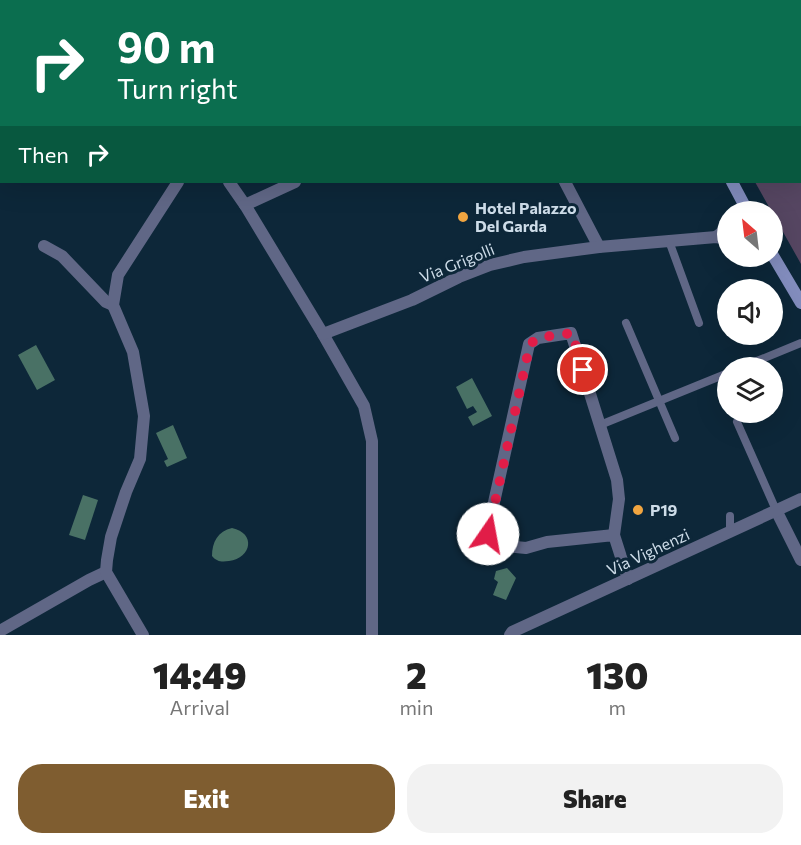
<!DOCTYPE html>
<html lang="en">
<head>
<meta charset="utf-8">
<style>
	:root { --surface:#fff; --page:#f2f2f2; --text:#222; --muted:#767676; --accent:#7f5d30 }
	body { margin:0; font-family:Commissioner,sans-serif; background:var(--page); color:var(--text); height:100vh; display:flex; flex-direction:column; font-size:22px; white-space:nowrap }
	* { box-sizing:border-box; margin:0 }
	p { font-size:20px; color:var(--muted) }
	.icon { flex:none; width:33px; height:33px; fill:none; stroke:currentColor; stroke-width:2; stroke-linecap:round; stroke-linejoin:round }
	.map { position:relative; height:635px; overflow:hidden }
	.panel { display:flex; flex-direction:column; background:var(--surface); flex:1 }
	.panel>* { flex:none }
	.hud { position:absolute; left:0px; top:0px; width:801px; height:183px; box-shadow:0 6px 24px #0002; background:#0b6e4f; color:#fff; overflow:hidden }
	.needle { width:39px; rotate:332deg }
	.controls { position:absolute; left:717px; top:201px; display:grid; gap:12px }
	.controls a { display:grid; place-items:center; width:66px; height:66px; border-radius:50%; background:var(--surface); box-shadow:0 6px 24px #0002; font-size:30px }
	.pin { position:absolute; display:grid; place-items:center; width:51px; height:51px; color:#fff; margin:-26px; border:3px solid #fff; border-radius:50%; box-shadow:0 2px 6px #0007 }
	.me { position:absolute; width:66px; margin:-33px; rotate:12deg; stroke-linejoin:round; filter:drop-shadow(0 0 4px #0008) }
	.turn { display:flex; align-items:center; gap:21px; height:126px; padding:0 18px; font-size:27px }
	.turn .icon { width:78px; height:78px; stroke-width:2.5 }
	.turn b { display:block; font-size:42px; line-height:51px }
	.then { display:flex; align-items:center; height:57px; padding:0 18px; background:#0003; gap:12px; font-size:22px }
	.eta { display:flex; justify-content:space-evenly; align-items:center; height:102px; text-align:center }
	.eta b { font-size:36px; font-weight:800; line-height:42px }
	.action { display:flex; gap:12px; margin-top:auto; padding:12px 18px }
	.action a { flex:1; height:69px; border-radius:24px; background:var(--accent); color:#fff; font-size:24px; font-weight:800; line-height:69px; text-align:center }
	.action a+a { background:var(--page); color:var(--text) }
	.map>svg:first-child { display:block }
</style>
</head>
<body>
<div class="map">
<svg width="801" height="635" viewBox="0 0 801 635">
	<rect width="100%" height="100%" fill="#0d2739"/>
	<path fill="#564662" d="M800,65L801,68V264L755,182H800Z"/>
	<g fill="#497165">
		<path d="M36,345L55,380L37,390L18,355Z"/>
		<path d="M472,378L492,416L473,426L468,417L477,412L473,406L467,409L456,387Z"/>
		<path d="M173,425L187,458L167,467L164,461L168,459L156,433Z"/>
		<path d="M83,495L98,500L85,540L69,535Z"/>
		<path d="M232,528C256,533 252,558 229,561C222,562 217,562 212,556C212,542 218,531 232,528Z"/>
		<path d="M507,568L516,578L506,600L493,595L498,582L494,579L496,571Z"/>
	</g>
	<g fill="none" stroke-linecap="round" stroke-linejoin="round">
		<g stroke="#606786" stroke-width="8">
			<path d="M377,0L379,2"/>
			<path d="M358,2L360,0"/>
			<path d="M426,2L428,0"/>
			<path d="M669,241L699,323"/>
			<path d="M626,323L675,438"/>
			<path d="M740,368L801,343"/>
			<path d="M737,422L776,510"/>
			<path d="M600,425L728,373"/>
			<path d="M730,532V516"/>
		</g>
		<g stroke="#606786" stroke-width="12">
			<path d="M107,0L108,2"/>
			<path d="M471,0V2"/>
			<path d="M229,182L245,205L323,334L364,406L372,441V635"/>
			<path d="M565,182L599,247"/>
			<path d="M245,205L295,182"/>
			<path d="M716,237L728,227"/>
			<path d="M44,246L62,256L106,302L113,305"/>
			<path d="M323,334L412,300L459,277L490,265L524,257L599,247L716,237L728,239"/>
			<path d="M776,510L801,560"/>
			<path d="M614,535L547,542L526,548L496,545L487,534L529,344L538,338L571,333L617,480L619,499L614,535L628,579"/>
			<path d="M0,631L89,580L106,572"/>
			<path d="M143,635L106,572L107,560L111,537L126,492L140,459L144,416L133,352L113,305L118,275L178,182"/>
			<path d="M510,635L512,632L801,499"/>
		</g>
		<g stroke="#828cbd" stroke-width="12">
			<path d="M636,0V2"/>
			<path d="M732,182L748,212"/>
			<path d="M772,254L801,303"/>
		</g>
	</g>
	<g fill="none" stroke-linecap="round" stroke-linejoin="round">
		<path stroke="#e11d48" stroke-width="10" stroke-dasharray="0 18" d="M488,534L530,344L538,338L572,333L583,370"/>
	</g>
	<g fill="#f1a540" stroke="#0d2739" stroke-width="2">
		<circle cx="463" cy="217" r="6"/>
		<circle cx="638" cy="510" r="6"/>
	</g>
	<g text-anchor="middle" stroke-width="6" stroke-linejoin="round" paint-order="stroke">
		<g font-size="16" font-weight="bold" fill="#cddce8" stroke="#0d2739" text-anchor="start">
			<text x="475" y="214">Hotel Palazzo<tspan x="475" dy="18">Del Garda</tspan></text>
			<text x="650" y="516">P19</text>
		</g>
		<g font-size="16" fill="#cddce8" stroke="#0d2739">
			<text transform="translate(457 263) rotate(-22)" y="6">Via Grigolli</text>
			<text transform="translate(648 552) rotate(-25)" y="6">Via Vighenzi</text>
		</g>
	</g>
</svg>
<div class="controls">
<a><svg class="needle" viewBox="-14 -14 28 28"><path d="M0-13l5 13h-10z" fill="#e53935"/><path d="M0 13l5-13h-10z" fill="#767676"/></svg></a>
<a><svg class="icon" aria-label="sound" viewBox="0 0 24 24"><path d="M4 9h4l5-4v14l-5-4H4zM17 9q2 3 0 6"/></svg></a>
<a><svg class="icon" aria-label="layers" viewBox="0 0 24 24"><path d="M12 4l9 5-9 5-9-5zM3 14l9 5 9-5"/></svg></a>
</div>
<div class="pin" style="left:583px;top:370px;background:#d93025"><svg class="icon" aria-label="arrive" viewBox="0 0 24 24"><path d="M6 21V4h12l-3 4 3 4H6"/></svg></div>
<svg class="me" style="left:488px;top:534px" viewBox="-20 -20 40 40"><circle r="19" fill="#fff"/><path d="M0-13L10 11 0 6-10 11z" fill="#e11d48"/></svg>
<div class="hud">
<div class="turn"><svg class="icon" aria-label="right" viewBox="0 0 24 24"><path d="M7 20v-9h11M14 6l5 5-5 5"/></svg><div><b>90 m</b>Turn right</div></div>
<div class="then">Then<svg class="icon" aria-label="right" viewBox="0 0 24 24"><path d="M7 20v-9h11M14 6l5 5-5 5"/></svg></div>
</div>
</div>
<section class="panel">
<div class="eta">
<div><b>14:49</b><p>Arrival</p></div>
<div><b>2</b><p>min</p></div>
<div><b>130</b><p>m</p></div>
</div>
<div class="action"><a>Exit</a><a>Share</a></div>
</section>
</body>
</html>
